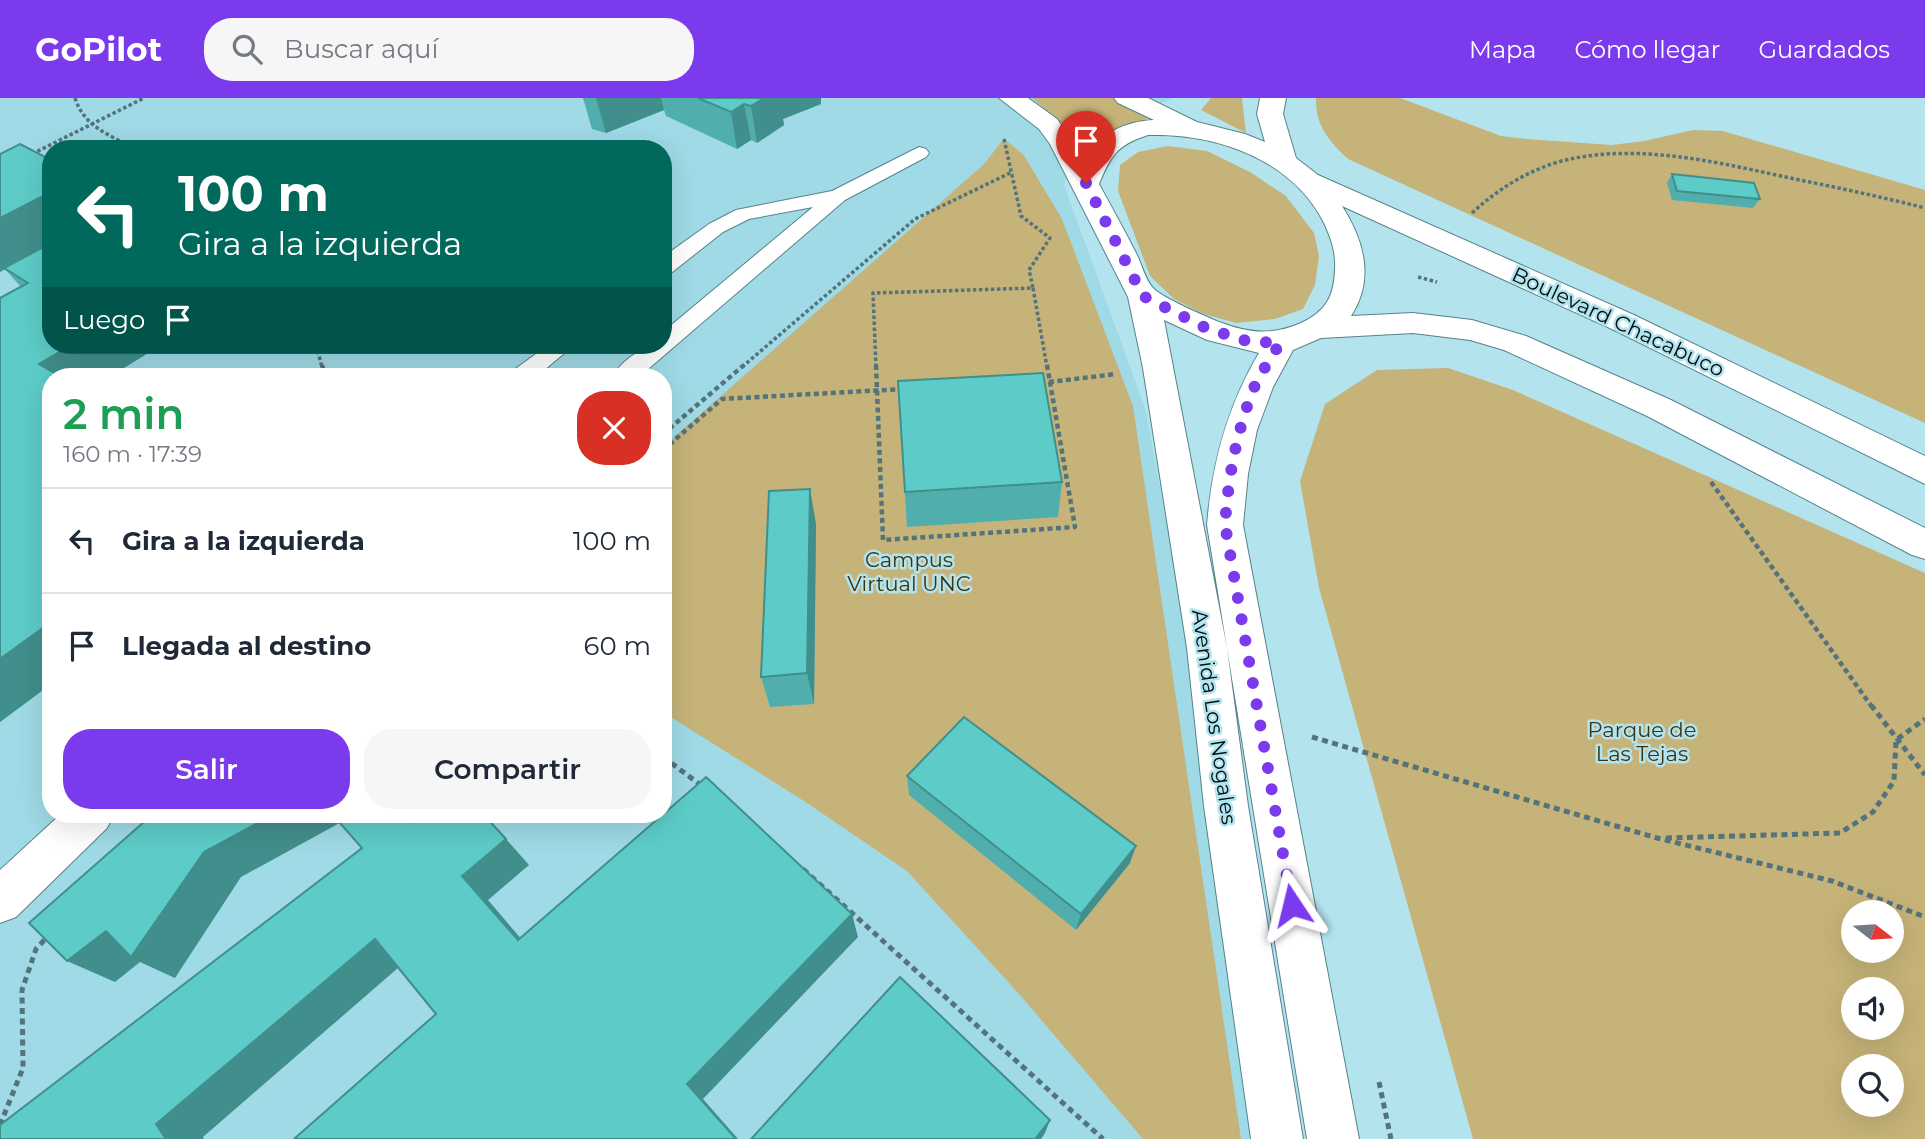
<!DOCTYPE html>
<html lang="es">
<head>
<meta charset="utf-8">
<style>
	:root { --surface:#fff; --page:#f6f6f7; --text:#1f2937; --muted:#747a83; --line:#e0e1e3; --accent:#7c3aed }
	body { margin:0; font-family:Montserrat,sans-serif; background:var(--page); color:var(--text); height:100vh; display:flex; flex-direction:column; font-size:26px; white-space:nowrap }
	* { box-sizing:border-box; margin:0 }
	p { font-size:23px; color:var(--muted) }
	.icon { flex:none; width:38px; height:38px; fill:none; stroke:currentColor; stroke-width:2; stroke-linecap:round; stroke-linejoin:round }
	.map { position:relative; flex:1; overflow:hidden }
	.drawer { position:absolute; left:42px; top:270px; width:630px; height:455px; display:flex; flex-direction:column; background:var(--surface); border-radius:28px; box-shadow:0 7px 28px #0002 }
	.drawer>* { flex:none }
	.top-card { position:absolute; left:42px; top:42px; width:630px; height:214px; border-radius:28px; box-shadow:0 7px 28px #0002; background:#00695c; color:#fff; overflow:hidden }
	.needle { width:46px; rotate:107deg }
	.buttons { position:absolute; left:1841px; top:802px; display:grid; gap:14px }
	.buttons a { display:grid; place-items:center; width:63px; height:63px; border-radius:50%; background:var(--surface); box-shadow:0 7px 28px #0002; font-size:35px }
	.pin { position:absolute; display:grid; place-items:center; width:60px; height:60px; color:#fff; margin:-72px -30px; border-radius:50% 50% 50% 0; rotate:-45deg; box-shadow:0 0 7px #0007 }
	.pin .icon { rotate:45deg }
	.me { position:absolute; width:77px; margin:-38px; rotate:350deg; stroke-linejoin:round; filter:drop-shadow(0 0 5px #0008) }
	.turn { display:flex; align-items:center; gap:24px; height:147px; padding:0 21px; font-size:32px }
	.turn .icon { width:91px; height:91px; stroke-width:2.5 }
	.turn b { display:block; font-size:49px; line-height:60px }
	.then { display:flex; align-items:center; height:66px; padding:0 21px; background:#0003; gap:14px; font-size:26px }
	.round { display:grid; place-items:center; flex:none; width:74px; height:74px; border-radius:28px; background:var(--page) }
	.summary { display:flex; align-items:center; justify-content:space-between; height:119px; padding:0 21px }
	h1 { font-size:42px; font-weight:600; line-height:52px; color:#1e9e55 }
	.cta { display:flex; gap:14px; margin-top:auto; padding:14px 21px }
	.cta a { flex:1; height:80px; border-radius:28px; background:var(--accent); color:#fff; font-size:28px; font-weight:600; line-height:80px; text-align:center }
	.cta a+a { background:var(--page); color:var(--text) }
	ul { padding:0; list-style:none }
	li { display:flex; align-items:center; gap:21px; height:105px; padding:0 21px; border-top:2px solid var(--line) }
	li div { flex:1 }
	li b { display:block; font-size:26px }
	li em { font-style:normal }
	header { display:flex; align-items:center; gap:42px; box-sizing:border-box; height:98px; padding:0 35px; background:var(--accent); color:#fff }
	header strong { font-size:33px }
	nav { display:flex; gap:38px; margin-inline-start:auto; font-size:24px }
	.search { width:490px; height:63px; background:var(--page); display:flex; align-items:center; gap:18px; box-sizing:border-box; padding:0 24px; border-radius:28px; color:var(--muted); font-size:26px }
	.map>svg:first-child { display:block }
</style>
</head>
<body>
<header>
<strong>GoPilot</strong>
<div class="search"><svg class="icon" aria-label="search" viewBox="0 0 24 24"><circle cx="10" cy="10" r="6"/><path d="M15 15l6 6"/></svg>Buscar aquí</div>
<nav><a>Mapa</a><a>Cómo llegar</a><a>Guardados</a></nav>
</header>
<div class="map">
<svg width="1925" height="1041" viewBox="0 0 1925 1041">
	<rect width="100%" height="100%" fill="#b3e4ee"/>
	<path fill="#9fdae6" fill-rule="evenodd" d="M0,0H1174L1121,22L1080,46L1071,63L1064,87L1145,310L1215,676L1260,1041H0ZM51,51H663V247H51ZM51,278H663V716H51Z"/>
	<g fill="#c6b379" fill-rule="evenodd">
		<path d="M1032,0H1118L1155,17L1105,39L1091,50Z"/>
		<path d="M1211,0H1242L1246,35L1201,12Z"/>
		<path d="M1316,0H1400L1501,38L1526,41L1612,47L1644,43L1693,32L1723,33L1925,92V325L1348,61C1329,43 1315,27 1316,0Z"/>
		<path d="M1004,41L1023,56L1062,121L1133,308L1241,1041H1143L1020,897L907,773L807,705L663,614V349L983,67Z"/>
		<path d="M1168,48L1207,53L1250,74L1286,98L1314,135L1319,158L1315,187L1303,211L1275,221L1236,225L1204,216L1174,201L1150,178L1118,93L1120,67L1138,54Z"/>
		<path d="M1448,270L1513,292L1925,475V1041H1473L1319,490L1300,383L1325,306L1377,272ZM1853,814H1892V852H1853ZM1853,891H1892V929H1853ZM1853,968H1892V1006H1853Z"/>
	</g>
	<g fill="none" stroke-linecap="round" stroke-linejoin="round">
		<g stroke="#55838c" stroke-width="2">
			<g id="service">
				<path d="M919,49L926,51L929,55L926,59L845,102L640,278H613C623,261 644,247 663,247V234L813,109L749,121L723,134L671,175L663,177V159L709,126L736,112L832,93Z"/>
				<path d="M548,247H574L537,278H510L514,272Z"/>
			</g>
		</g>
		<g stroke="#55838c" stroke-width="2">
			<g id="minor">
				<path d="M999,0H1028L1057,21L1084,59C1099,36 1126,23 1154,22L1118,5L1114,0H1148L1197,24L1245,36L1265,44L1257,16L1260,0H1286L1283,16L1296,60L1318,77L1634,217L1925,358V386L1612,231L1342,108C1364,142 1375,182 1351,218L1413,215L1472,222L1526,238L1671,302L1925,430V461L1912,457L1647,318L1504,252L1470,242L1413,235L1321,240L1293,252L1273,289L1257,332L1248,376L1243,427L1359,1041H1307L1207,427C1212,365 1227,309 1259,255L1207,242L1164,222L1227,550L1248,708L1303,1041H1251L1204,708L1187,550L1143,270L1128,199L1050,46L1039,31ZM1148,37C1216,35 1292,61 1324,125C1331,140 1336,154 1335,171C1334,199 1326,213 1301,225C1271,238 1249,235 1219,224C1205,218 1162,200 1153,190C1145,181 1142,167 1137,157C1125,133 1112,110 1099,86C1111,57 1117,47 1148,37Z"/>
				<path d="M61,716H114L107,730L16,819L0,825V772Z"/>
			</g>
		</g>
		<g stroke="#54737a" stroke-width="3.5" stroke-dasharray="3.5 2.5" stroke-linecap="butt">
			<path d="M75,0C84,29 111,38 136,51"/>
			<path d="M1004,41L1021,118L1050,140L1029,172L1033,190"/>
			<path d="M32,56L144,0"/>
			<path d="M1472,115C1497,92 1525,74 1558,64C1635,43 1720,65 1795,81C1839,90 1882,99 1925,110"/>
			<path d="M1418,179L1437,184"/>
			<path d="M1033,190L1047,269"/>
			<path d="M316,247L322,269"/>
			<path d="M742,269L915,121L1012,74"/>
			<path d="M876,269L873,195L1033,190"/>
		</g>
		<g stroke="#54737a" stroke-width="4.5" stroke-dasharray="5 3.5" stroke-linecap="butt">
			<path d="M322,267L325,278"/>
			<path d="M876,267L883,442L1075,429L1047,267"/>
			<path d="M1049,284L1116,276"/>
			<path d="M663,336L744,267"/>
			<path d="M663,352L722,301L903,291"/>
			<path d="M1711,384L1872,609"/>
		</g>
		<g stroke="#54737a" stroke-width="5" stroke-dasharray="6 4.5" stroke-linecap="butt">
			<path d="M1871,607L1925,677"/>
			<path d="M1312,639L1657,740L1832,783L1925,819"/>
			<path d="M663,659L702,688"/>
			<path d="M1666,740L1840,735L1873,714L1894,683L1896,642L1925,621"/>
			<path d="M803,771L1103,1041"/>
			<path d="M1379,984L1391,1041"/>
			<path d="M0,1027L23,970L22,892L36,851L49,837"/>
		</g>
		<use href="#service" fill="#fff" fill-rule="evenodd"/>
		<use href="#minor" fill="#fff" fill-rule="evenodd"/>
	</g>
	<g fill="#50afac">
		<path d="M583,0H821V6L783,21L784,27L757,45L751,42L737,51L666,18L664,12L606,35L592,31Z"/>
		<path d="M0,56L51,247H161L111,278H51V586L0,624V200L21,189L5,171Z"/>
		<path d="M1672,76L1760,101L1753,110L1672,102L1667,85Z"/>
		<path d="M898,283L1062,384L1058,419L907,429Z"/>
		<path d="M816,426L814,606L770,609L761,579Z"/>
		<path d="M907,678L1130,765L1076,832L909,697Z"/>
	</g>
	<g fill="#418f8c">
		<path d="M596,0H661L664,12L606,35Z"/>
		<path d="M764,0H821V6L783,21L784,27L757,45L751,8Z"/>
		<path d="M744,6L751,42L737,51L731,14Z"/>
		<path d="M51,94V146L0,174V120Z"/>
		<path d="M71,247H161L111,278H51L39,266Z"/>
		<path d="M810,391L816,426L814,606L807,575Z"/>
		<path d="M51,524V586L0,624V561Z"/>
		<path d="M274,716H338L345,722L241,779L175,880L140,864L115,884L67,863L204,754Z"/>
		<path d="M402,716H407L436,750L409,724Z"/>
		<path d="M506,741L529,767L488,802L541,864L518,842L462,778Z"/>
		<path d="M1136,748L1130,765L1076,832L1081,816Z"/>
		<path d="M852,816L858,839L703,1001L738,1041H736L687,986Z"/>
		<path d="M375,841L406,863L203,1039L204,1041H166L156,1026Z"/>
		<path d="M1050,1022L1045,1035L1041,1041H1035Z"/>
	</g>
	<g fill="#5dccc8" stroke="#418f8c" stroke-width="2">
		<path d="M698,0H764L751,8L744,6L731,14Z"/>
		<path d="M20,46L51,62V94L0,120V56Z"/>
		<path d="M1672,76L1754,85L1760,101L1677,93Z"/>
		<path d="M51,145V247H71L39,266L59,278H51V524L0,561V200L28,185L4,170Z"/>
		<path d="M1043,275L1062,384L905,394L898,283Z"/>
		<path d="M810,391L807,575L761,579L769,393Z"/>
		<path d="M964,619L1136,748L1081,816L907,678Z"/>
		<path d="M706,679L852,816L687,986L736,1041H294L436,916L375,841L156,1026L166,1041H0V1027L362,750L332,716H402L409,724L419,716H483L506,741L462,778L518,842Z"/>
		<path d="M153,716H274L204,754L131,859L106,833L67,863L29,825Z"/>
		<path d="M900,879L1050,1022L1035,1041H751Z"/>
	</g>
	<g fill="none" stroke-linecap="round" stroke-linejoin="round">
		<path stroke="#7c3aed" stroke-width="12" stroke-dasharray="0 21.6" d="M1086,85L1143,198L1208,231L1247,243L1280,245C1271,260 1260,276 1253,292C1236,336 1228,381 1225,427L1292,807"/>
	</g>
	<g text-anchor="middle" stroke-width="5" stroke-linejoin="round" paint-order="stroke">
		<g font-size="21" fill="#000f12" stroke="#b3e4ee">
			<text transform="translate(1618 224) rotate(25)" y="7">Boulevard Chacabuco</text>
			<text transform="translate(1214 619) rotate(82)" y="7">Avenida Los Nogales</text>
		</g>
		<g font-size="21" fill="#403513" stroke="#b3e4ee">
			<text x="909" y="469">Campus<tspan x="909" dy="24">Virtual UNC</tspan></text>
			<text x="1642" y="639">Parque de<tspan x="1642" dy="24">Las Tejas</tspan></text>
		</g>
	</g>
</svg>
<div class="buttons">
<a><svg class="needle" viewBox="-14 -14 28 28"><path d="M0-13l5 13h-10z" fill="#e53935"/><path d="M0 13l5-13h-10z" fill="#747a83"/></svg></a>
<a><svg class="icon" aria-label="sound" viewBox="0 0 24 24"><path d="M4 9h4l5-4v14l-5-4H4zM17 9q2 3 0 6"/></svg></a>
<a><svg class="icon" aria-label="search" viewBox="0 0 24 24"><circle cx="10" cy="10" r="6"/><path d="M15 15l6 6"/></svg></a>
</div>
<div class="pin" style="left:1086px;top:85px;background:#d93025"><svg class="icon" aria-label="arrive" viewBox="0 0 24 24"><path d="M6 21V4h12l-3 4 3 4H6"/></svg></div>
<svg class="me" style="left:1292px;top:807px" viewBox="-20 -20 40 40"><path d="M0-17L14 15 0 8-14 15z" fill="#7c3aed" stroke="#fff" stroke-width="4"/></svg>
<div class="top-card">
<div class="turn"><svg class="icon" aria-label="left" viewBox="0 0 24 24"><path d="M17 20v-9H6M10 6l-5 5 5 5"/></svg><div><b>100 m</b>Gira a la izquierda</div></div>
<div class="then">Luego<svg class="icon" aria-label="arrive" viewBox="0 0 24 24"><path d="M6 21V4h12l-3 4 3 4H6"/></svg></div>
</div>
<section class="drawer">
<div class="summary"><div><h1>2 min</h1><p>160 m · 17:39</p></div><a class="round" style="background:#d93025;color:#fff"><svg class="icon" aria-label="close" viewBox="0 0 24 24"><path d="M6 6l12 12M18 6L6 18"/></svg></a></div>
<ul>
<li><svg class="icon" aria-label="left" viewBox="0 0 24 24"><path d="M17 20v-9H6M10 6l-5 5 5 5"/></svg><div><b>Gira a la izquierda</b></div><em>100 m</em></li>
<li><svg class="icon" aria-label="arrive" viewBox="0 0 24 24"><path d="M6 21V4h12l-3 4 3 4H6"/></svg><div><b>Llegada al destino</b></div><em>60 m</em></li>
</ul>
<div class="cta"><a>Salir</a><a>Compartir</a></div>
</section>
</div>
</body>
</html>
